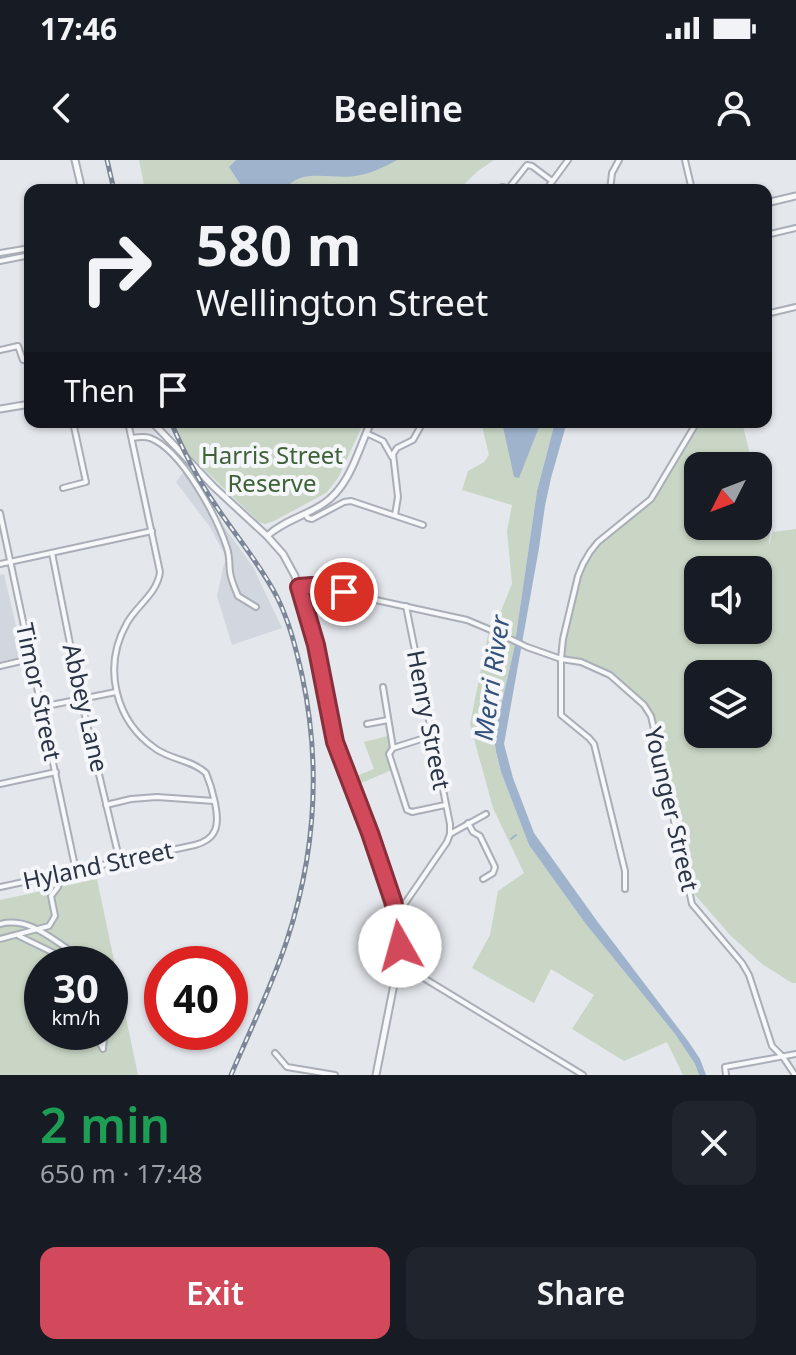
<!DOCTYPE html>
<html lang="en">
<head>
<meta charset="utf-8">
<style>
	:root { --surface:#171b24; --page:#20242c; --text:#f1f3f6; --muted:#9ea1a6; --accent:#d1495b }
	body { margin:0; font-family:"Noto Sans",sans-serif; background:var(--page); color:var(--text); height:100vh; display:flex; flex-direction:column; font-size:30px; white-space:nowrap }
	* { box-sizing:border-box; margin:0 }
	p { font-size:26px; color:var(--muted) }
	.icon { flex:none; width:44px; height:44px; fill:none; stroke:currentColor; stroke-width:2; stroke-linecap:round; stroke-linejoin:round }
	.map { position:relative; height:915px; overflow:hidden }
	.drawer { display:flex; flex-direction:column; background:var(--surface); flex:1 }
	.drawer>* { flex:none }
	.top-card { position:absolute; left:24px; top:24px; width:748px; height:244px; border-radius:16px; box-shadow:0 2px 6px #0004; background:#171b24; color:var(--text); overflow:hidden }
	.needle { width:52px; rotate:228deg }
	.tools { position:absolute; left:684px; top:292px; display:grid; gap:16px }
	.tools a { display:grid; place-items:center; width:88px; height:88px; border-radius:16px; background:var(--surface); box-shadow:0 2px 6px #0004; font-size:40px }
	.speed { position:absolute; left:24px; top:786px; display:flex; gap:16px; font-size:40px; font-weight:700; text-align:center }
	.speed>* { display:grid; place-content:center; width:104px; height:104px; border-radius:50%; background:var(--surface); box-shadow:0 2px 6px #0004; line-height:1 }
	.speed small { font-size:20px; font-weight:400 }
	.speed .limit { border:12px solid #d22; background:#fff; color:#111 }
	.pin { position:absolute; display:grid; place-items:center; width:68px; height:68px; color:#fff; margin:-34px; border:4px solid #fff; border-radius:50%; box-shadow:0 2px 8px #0007 }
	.me { position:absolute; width:88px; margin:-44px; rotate:353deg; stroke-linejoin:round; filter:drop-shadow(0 0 6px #0008) }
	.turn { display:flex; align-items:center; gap:28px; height:168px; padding:0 40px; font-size:36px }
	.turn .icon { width:104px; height:104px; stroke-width:2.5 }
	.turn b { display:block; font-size:56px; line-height:68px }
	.then { display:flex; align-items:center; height:76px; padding:0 40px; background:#0003; gap:16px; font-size:30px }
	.round { display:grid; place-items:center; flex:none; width:84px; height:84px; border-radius:16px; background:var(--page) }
	.headline { display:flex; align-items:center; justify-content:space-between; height:136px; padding:0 40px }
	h1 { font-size:48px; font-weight:600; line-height:60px; color:#1e9e55 }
	.primary-button { display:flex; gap:16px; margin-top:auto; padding:16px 40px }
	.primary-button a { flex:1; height:92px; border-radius:16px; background:var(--accent); color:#fff; font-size:32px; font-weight:600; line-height:92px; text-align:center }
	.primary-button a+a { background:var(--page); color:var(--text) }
	.status { display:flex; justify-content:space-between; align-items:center; height:56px; padding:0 40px; background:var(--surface); direction:ltr }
	.status svg { height:22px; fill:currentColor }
	header { display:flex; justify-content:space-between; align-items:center; height:104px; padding:0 40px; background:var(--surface); font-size:36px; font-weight:600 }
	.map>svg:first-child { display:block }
</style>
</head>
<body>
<div class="status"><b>17:46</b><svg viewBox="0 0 49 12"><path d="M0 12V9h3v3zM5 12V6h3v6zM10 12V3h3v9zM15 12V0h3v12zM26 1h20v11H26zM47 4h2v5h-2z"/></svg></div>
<header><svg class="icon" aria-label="back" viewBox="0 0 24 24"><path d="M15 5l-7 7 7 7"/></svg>Beeline<svg class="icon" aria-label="person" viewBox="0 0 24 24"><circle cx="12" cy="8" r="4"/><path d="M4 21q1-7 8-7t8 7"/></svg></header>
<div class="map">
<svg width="796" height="915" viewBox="0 0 796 915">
	<rect width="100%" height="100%" fill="#e4e7ec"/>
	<g fill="#d2d6de">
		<path d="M184,311L253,407L282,468L232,485L217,436L224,404L227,399L210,367L176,322Z"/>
		<path d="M4,414L23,497L0,502V415Z"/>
	</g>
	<g fill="#c9d6c5" fill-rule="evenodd">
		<path d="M139,0H494L478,11L458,30H145Z"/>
		<path d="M181,262H364L338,318L326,333L274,361L265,364L259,362L185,291L173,266Z"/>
		<path d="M481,262H555L537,331L514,489L494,577L496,593L501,612L529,685L585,763L675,874L695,904L699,915H683L667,882L624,901L572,869L594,835L551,809L534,843L472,808L490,775L498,731L524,713L493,648L470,564L488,475L490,470H493L512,424L507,371L512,345L462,330L468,311L484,302L489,295Z"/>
		<path d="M697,262H742L753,306H698V366H758V326L770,371L769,386L773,372L796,369V823H792L762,804L731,776L689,728L651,556C631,524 598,505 561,499L563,479L583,404L598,382L651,339ZM698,410H758V470H698ZM698,514H758V574H698Z"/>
		<path d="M391,575L393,588L389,594L394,609L352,627L349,619L374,609L364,582Z"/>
		<path d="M97,719L138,915H0V740ZM42,804H110V872H42Z"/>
	</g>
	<g fill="#9fb4cc">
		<path d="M236,0H397C385,7 369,14 355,16C333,20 299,7 285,30H244L229,7Z"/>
		<path d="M502,262H541L519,318L514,317Z"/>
		<path d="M555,262H567L551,318L545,346L539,388L504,584L513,618L534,673L597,761L688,881L700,899L706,915H699L695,904L675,874L585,763L529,685L501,612L496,592L494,577L514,489L537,331Z"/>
	</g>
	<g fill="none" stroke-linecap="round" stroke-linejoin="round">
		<path stroke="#9fb4cc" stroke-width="2" d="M511,679L516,675"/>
		<g stroke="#a9aeb7" stroke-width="8">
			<g id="minor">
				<path d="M685,0L692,30"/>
				<path d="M508,29L527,5L532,6L552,21"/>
				<path d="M491,30L503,27L508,29"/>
				<path d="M546,30L568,0"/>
				<path d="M610,30L612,13L619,0"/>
				<path d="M766,75L796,68"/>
				<path d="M0,93L30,88"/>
				<path d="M0,101L30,95"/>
				<path d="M766,154L796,147"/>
				<path d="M0,190L18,186L23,200"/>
				<path d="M366,273L383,281L392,297"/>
				<path d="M132,278C138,277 144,276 150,278C182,290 217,357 227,388C230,397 229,404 230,412C231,420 235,429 238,436L256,447"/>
				<path d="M63,328L86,322L73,262"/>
				<path d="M0,353L76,711"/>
				<path d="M305,354L308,358L312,359L344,342L351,341L423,365"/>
				<path d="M395,355L398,337L393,294L397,288L413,280L423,262"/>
				<path d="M52,393L81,539L120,702"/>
				<path d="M0,404L152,371"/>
				<path d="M299,427L312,426L467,460L498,473L527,487L561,499L581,502L610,515L644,545L651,556L654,569L692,744L742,803L749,815L772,886L783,897L795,915"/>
				<path d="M406,446L450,664V674"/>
				<path d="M0,506L30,499"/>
				<path d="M383,527L393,588"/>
				<path d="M41,547L116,532"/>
				<path d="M367,564L388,560"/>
				<path d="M431,576L393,588L389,594L407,650L412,652L445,645"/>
				<path d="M0,624L56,612"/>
				<path d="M106,645L131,639L157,637L214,641"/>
				<path d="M468,663L473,672L480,676L495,707L493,713L483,719"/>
				<path d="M0,727L195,685C203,683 212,678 215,670C221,657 211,625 206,613C192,600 172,600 156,589C115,561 102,507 127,463C137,445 157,434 160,412L128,262"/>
				<path d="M625,729V711L594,584L589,578L561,555V499L563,479L578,416L583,404L590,392L598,382L651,339L697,262"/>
				<path d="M397,755L447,682L450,674L486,654"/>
				<path d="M0,764C28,757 49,777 71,791C79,796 87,798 94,804"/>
				<path d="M19,776L56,794"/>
				<path d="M0,779L49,766L55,756L51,736L58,727L62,714"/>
				<path d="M79,795L80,804"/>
				<path d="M398,801L422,817L583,915"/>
				<path d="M110,831L112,846L110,852"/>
				<path d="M94,872L103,889"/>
				<path d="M103,887L105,872"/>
				<path d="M275,893L287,907L335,915"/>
				<path d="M726,915L725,907L796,894"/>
			</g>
		</g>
		<g stroke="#a9aeb7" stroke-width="9">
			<g id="tertiary">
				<path d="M75,0L82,30"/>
				<path d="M766,43L796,36"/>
				<path d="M0,249L30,244"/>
				<path d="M152,262L214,327L267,376L283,394L295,416L316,485L335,582L370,673L393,741L400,779L397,809L376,915"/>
				<path d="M267,376C283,361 305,356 323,344C350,327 358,290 371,262"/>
			</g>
		</g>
		<use href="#minor" stroke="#f7f8fa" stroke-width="4"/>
		<use href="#tertiary" stroke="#f7f8fa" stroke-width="5"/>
		<g stroke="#7d8696" stroke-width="5">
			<g id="rail">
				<path d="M107,0L114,30"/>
				<path d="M171,262C183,290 197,318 214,343C235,375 261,405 278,439C290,464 296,489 302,515C321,604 316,692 287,780C272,826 250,870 231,915"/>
			</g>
		</g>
		<use href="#rail" stroke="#f4f6f9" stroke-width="2" stroke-dasharray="6" stroke-linecap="butt"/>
	</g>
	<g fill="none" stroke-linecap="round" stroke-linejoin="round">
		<g stroke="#882f3b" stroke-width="20">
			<path id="route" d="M344,432L312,426L299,427L316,485L335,582L370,673L393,741L399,768L400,786"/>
		</g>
		<use href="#route" stroke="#d1495b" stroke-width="14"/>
	</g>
	<g text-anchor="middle" stroke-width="8" stroke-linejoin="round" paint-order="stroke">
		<g font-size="24" fill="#3f6138" stroke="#f4f6f9">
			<text x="272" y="304">Harris Street<tspan x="272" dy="28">Reserve</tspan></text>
		</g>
		<g font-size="24" fill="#2b3445" stroke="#f4f6f9">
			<text transform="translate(38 532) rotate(78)" y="8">Timor Street</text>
			<text transform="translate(85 548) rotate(77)" y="8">Abbey Lane</text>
			<text transform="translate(428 560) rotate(79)" y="8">Henry Street</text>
			<text transform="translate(671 649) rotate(77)" y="8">Younger Street</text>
			<text transform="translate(98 706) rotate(-12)" y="8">Hyland Street</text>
		</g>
		<g font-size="26" font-style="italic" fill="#34527a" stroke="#f4f6f9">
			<text transform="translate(492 518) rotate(-82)" y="9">Merri River</text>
		</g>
	</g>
</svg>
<div class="tools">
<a><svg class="needle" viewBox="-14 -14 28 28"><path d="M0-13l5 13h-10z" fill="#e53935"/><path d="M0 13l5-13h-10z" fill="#9ea1a6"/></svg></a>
<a><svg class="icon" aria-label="sound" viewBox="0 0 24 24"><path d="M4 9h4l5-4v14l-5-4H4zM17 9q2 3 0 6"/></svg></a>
<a><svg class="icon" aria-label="layers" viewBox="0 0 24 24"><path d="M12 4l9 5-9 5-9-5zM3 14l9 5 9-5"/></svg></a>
</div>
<div class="speed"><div>30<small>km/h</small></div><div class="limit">40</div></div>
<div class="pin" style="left:344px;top:432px;background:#d93025"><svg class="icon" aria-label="arrive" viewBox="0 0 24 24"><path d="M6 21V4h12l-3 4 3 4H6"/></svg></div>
<svg class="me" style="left:400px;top:786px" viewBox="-20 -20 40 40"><circle r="19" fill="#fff"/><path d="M0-13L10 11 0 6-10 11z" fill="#d1495b"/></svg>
<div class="top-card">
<div class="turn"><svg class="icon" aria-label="right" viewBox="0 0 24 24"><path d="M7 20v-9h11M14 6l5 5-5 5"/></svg><div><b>580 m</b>Wellington Street</div></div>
<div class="then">Then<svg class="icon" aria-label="arrive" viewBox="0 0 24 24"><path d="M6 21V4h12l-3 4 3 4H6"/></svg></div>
</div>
</div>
<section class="drawer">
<div class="headline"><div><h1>2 min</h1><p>650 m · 17:48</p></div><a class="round"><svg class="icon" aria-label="close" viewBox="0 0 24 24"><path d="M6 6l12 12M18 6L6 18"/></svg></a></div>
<div class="primary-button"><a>Exit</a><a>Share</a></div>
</section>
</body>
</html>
